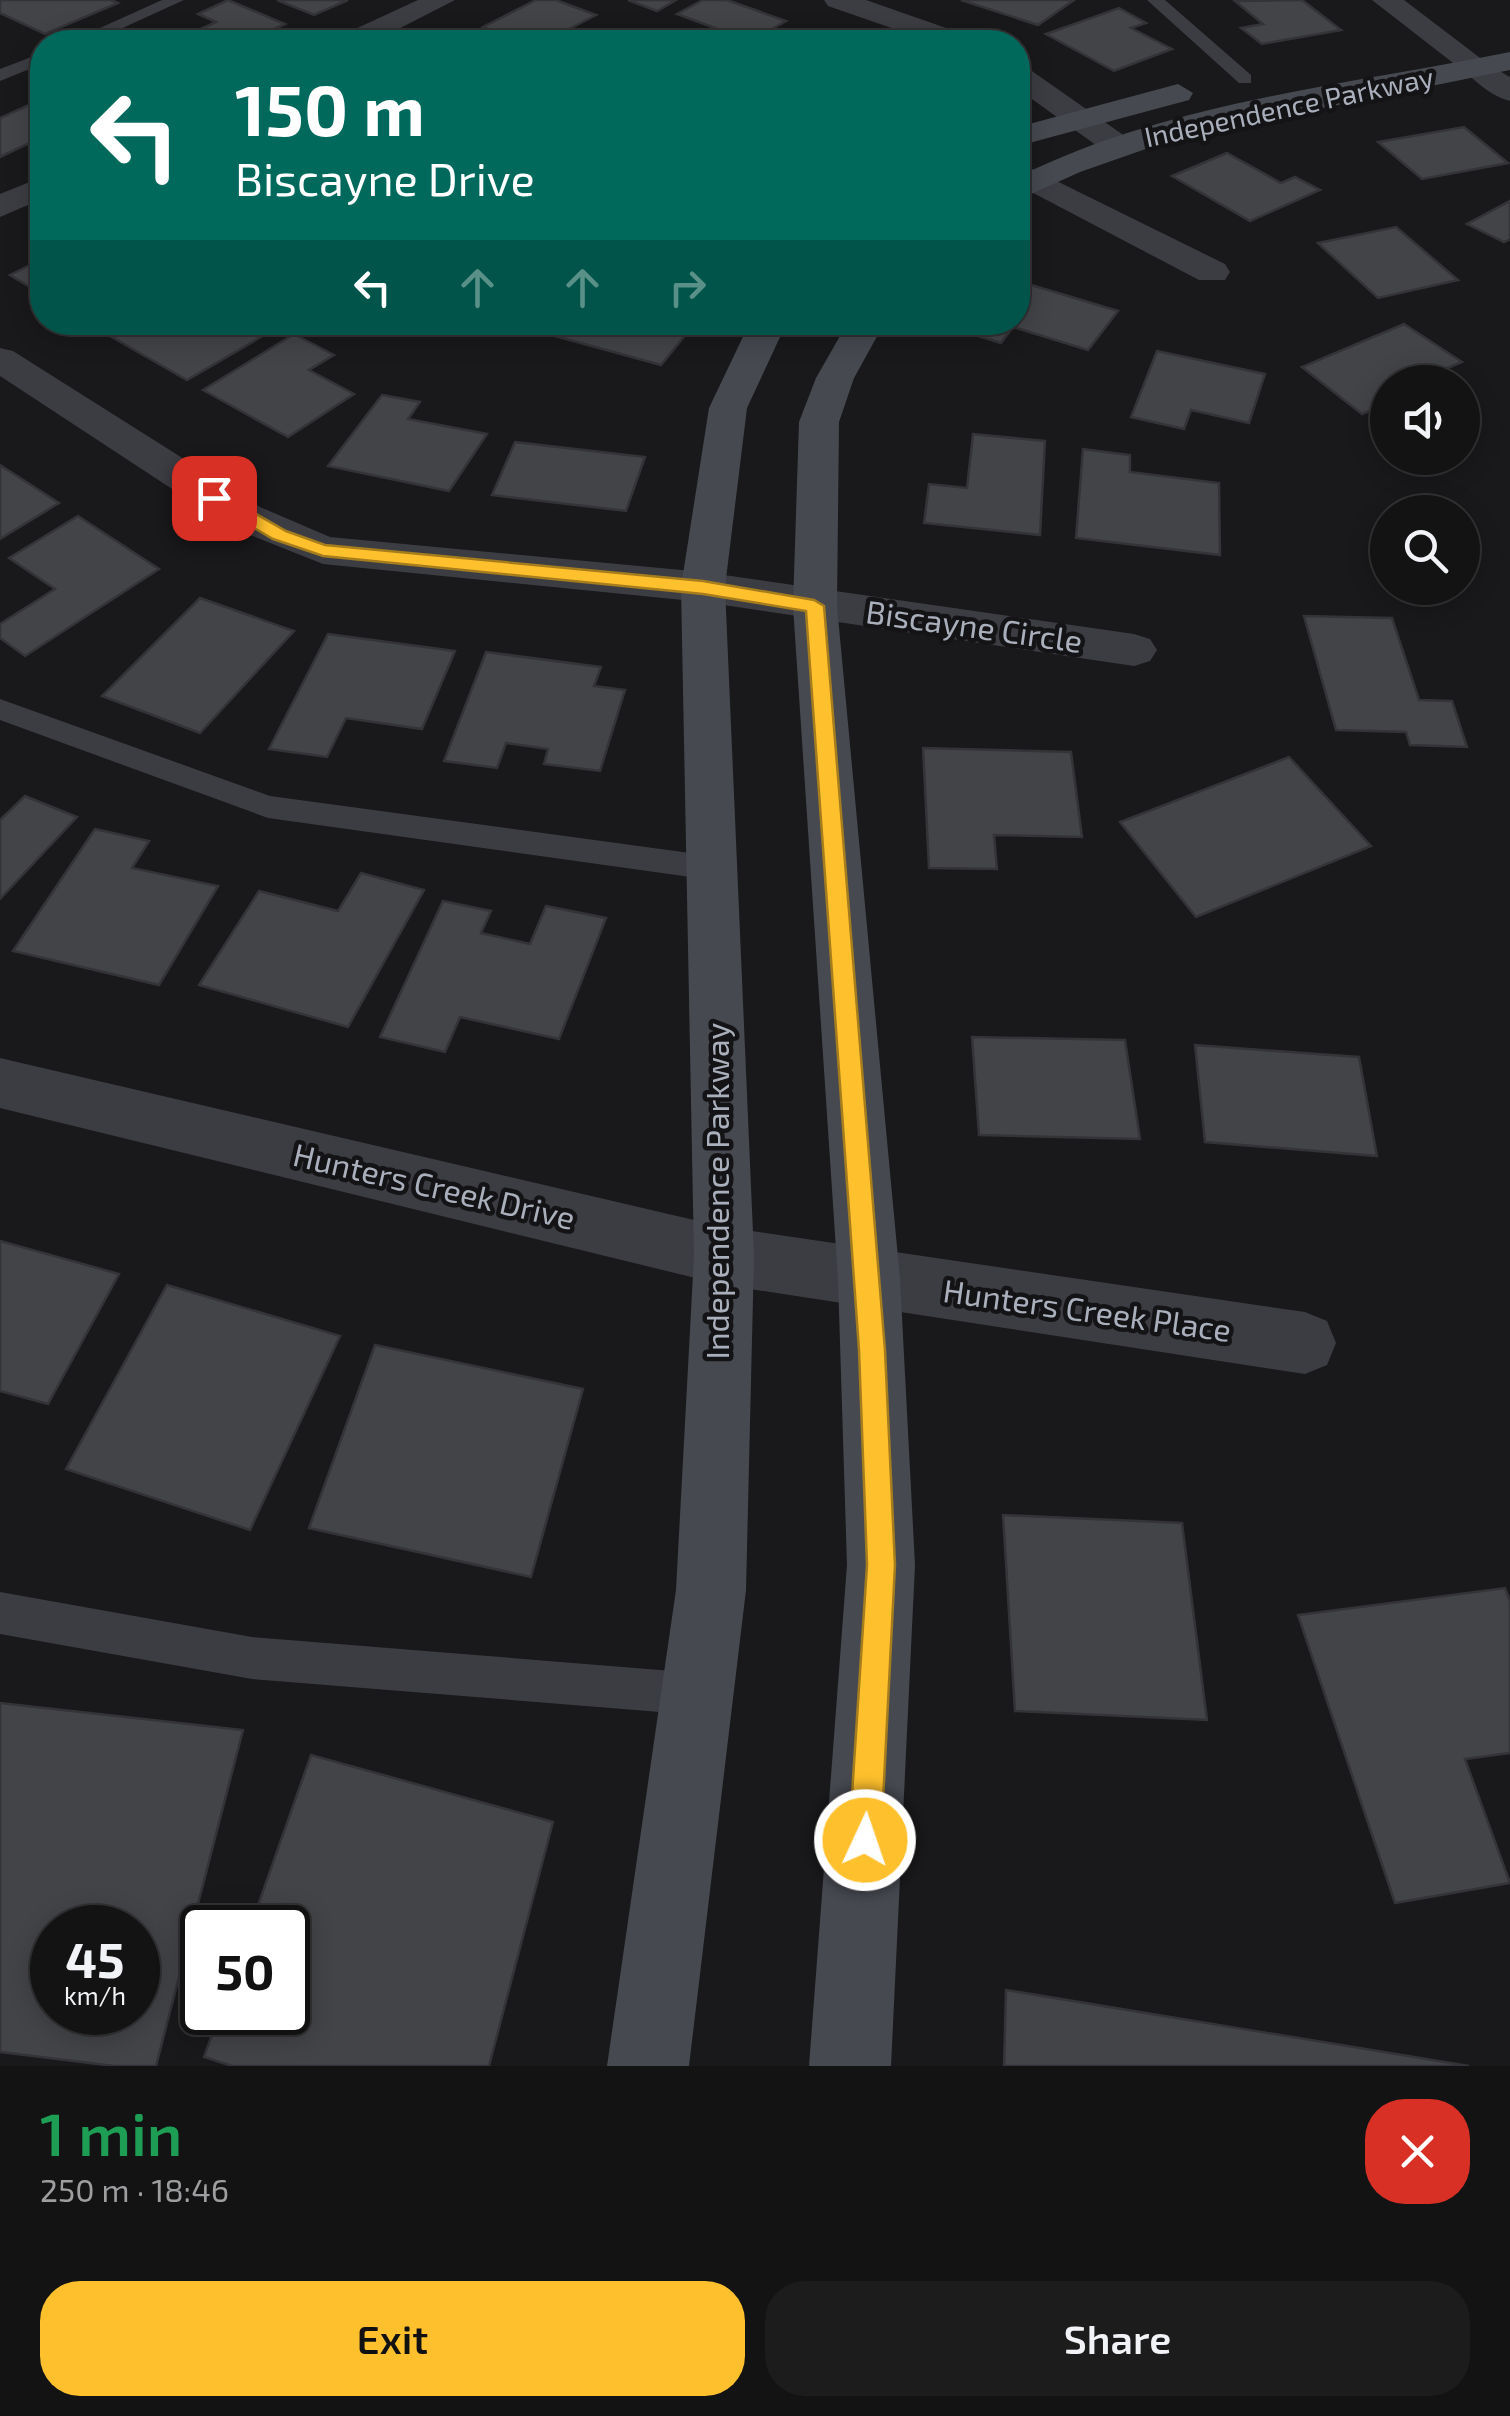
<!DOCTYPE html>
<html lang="en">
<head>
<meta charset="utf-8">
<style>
	:root { --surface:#131314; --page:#1c1c1d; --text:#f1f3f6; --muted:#9d9ea0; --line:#323234; --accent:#ffc02d }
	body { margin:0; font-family:"Exo 2",sans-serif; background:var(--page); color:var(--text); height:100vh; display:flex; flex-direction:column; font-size:38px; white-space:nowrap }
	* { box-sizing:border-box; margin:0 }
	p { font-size:32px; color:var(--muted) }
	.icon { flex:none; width:55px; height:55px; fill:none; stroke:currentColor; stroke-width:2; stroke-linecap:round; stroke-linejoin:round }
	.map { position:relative; height:2066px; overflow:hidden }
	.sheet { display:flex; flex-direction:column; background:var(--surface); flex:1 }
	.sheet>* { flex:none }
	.banner { position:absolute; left:30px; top:30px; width:1000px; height:305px; border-radius:40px; box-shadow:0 5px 25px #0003,0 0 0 2px var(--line); background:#00695c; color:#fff; overflow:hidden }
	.controls { position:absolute; left:1370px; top:365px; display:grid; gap:20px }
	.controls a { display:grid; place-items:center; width:110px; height:110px; border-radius:50%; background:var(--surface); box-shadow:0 5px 25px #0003,0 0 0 2px var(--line); font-size:50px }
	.speed { position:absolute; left:30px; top:1905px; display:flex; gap:20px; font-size:50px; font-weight:700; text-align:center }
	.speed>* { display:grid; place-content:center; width:130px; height:130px; border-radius:50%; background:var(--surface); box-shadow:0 5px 25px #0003,0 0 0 2px var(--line); line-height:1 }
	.speed small { font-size:25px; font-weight:400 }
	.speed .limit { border:5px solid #111; border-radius:15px; background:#fff; color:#111 }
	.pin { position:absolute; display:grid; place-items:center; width:85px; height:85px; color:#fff; margin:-42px; border-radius:20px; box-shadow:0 5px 15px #0006 }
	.me { position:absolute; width:110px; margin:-55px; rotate:3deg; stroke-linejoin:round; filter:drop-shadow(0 0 8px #0008) }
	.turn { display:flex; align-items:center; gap:35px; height:210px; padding:0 40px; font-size:45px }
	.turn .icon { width:130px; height:130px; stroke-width:2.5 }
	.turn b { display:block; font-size:70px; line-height:85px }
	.lanes { display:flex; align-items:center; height:95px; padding:0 40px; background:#0003; justify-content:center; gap:50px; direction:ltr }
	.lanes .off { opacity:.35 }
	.round { display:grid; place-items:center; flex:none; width:105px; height:105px; border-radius:40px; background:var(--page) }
	.head { display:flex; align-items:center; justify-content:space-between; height:170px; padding:0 40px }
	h1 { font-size:60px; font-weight:600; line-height:75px; color:#1e9e55 }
	.cta { display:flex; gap:20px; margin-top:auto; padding:20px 40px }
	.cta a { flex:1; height:115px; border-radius:40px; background:var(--accent); color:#111; font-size:40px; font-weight:600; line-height:115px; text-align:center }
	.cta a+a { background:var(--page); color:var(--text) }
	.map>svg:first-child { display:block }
</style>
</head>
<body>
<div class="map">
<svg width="1510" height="2066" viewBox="0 0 1510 2066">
	<rect width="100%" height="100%" fill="#19191b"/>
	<g fill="#434448" stroke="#333338" stroke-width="2.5" fill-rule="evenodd">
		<path d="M0,0H111L118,3L45,34L0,13Z"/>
		<path d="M228,0L285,24L246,42H172L216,22L198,14Z"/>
		<path d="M277,0H348L314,15Z"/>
		<path d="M536,0H556L596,15L558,35L573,42H522L483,27Z"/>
		<path d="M628,0H676L657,11Z"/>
		<path d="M703,0H727L786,21L749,42H702L723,31L677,14Z"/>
		<path d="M961,0H1074L1038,25Z"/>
		<path d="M1302,0L1341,30L1262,44L1241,28L1263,24L1235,1Z"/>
		<path d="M1119,8L1146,23L1131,28L1172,49L1114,71L1046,34Z"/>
		<path d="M799,30L835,42H778Z"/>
		<path d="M42,99V137L0,157V118Z"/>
		<path d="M1464,127L1508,163L1422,179L1378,142Z"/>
		<path d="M1227,153L1281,183L1295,177L1320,190L1250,221L1172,176Z"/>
		<path d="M1510,201V239L1504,242L1467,224Z"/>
		<path d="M1396,227L1458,280L1378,298L1318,243Z"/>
		<path d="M42,259V294L10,275Z"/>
		<path d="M1018,281L1118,311L1088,350L1013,327L1001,343L962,331L968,322H1018Z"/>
		<path d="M134,322H274L280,326L187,380L110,336Z"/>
		<path d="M567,322H696L661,365L555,336Z"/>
		<path d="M1404,324L1462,362L1431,375L1439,381L1435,382H1388V403L1362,414L1302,367Z"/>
		<path d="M294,334L334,355L309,370L354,394L288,437L203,390Z"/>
		<path d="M1157,351L1265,374L1249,423L1191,410L1184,429L1131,417Z"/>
		<path d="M382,395L420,402L408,419L487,434L449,491L328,466Z"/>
		<path d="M973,434L1045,441L1040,535L924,523L929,484L967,488Z"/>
		<path d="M515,442L645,457L626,511L492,495Z"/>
		<path d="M1083,449L1130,455V472L1219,483L1220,555L1076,538Z"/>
		<path d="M0,465L59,503L0,539Z"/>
		<path d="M78,516L159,569L25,656L0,638V624L55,589L9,558Z"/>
		<path d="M200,598L294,631L200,733L102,696Z"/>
		<path d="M1304,616L1392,618L1419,700L1452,701L1467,747L1410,745L1406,732L1336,730Z"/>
		<path d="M328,634L455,651L422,729L346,718L327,757L269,749Z"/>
		<path d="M486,652L601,667L594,686L625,690L600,771L544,764L548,749L506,743L497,768L444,761Z"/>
		<path d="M923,748L1071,752L1082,837L994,835L997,869L929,868Z"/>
		<path d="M1289,757L1371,846L1196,917L1120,822Z"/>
		<path d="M25,796L77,817L0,899V820Z"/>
		<path d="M95,829L149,841L132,868L218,886L159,985L13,951Z"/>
		<path d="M361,873L424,890L348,1027L199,985L259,891L338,911Z"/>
		<path d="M443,901L491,911L481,933L530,944L546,906L606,918L559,1039L460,1017L445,1052L380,1037Z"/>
		<path d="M972,1037L1125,1040L1140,1139L979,1135Z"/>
		<path d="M1195,1045L1359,1057L1377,1156L1205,1142Z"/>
		<path d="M0,1241L119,1274L48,1404L0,1391Z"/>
		<path d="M167,1285L340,1336L250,1530L66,1469Z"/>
		<path d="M375,1345L583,1389L531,1577L309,1528Z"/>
		<path d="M1003,1515L1182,1523L1207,1720L1015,1711Z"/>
		<path d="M1505,1588L1510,1601V1753L1465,1759L1510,1883L1395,1903L1298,1615Z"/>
		<path d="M0,1703L243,1730L156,2066H114L0,2052ZM52,1928H138V2012H52Z"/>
		<path d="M311,1755L553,1822L489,2066H232L204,2057L220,2012H288V1928H250Z"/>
		<path d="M1006,1990L1469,2066H1004Z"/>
	</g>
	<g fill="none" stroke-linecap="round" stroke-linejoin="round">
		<g fill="#3c3c43" fill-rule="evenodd">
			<path d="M162,0H184L92,42H69Z"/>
			<path d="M1147,0H1165L1251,75V83H1239Z"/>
			<path d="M42,53V64L0,81V69Z"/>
			<path d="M0,699L270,796L712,856L723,860L727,868L723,876L712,880L268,818L0,720Z"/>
			<path d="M0,1592L252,1637L697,1673L712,1679L718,1694L712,1709L697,1715L252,1679L0,1634Z"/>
		</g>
		<g fill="#3c3c43" fill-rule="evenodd">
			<path d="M418,0H455L373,42H335L340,36Z"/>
			<path d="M824,0H866L969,36L974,42H932L828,6Z"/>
			<path d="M1477,58L1510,77V101C1493,97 1473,81 1462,67L1466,61Z"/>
			<path d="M1018,66L1029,69L1129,139L1134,146L1129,153H1107L1018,89Z"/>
			<path d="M1018,162L1225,264L1230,272L1225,280H1199L1018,185Z"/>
			<path d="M42,177V199L0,217V194Z"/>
			<path d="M0,348L13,351L260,507L330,537L703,572L1134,634L1150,639L1157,650L1150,661L1134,666L703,602L323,564L230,527L0,376Z"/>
			<path d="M0,1058L724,1227L1305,1312L1327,1321L1336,1343L1327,1365L1305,1374L724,1285L0,1108Z"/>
		</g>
		<path fill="#3c3c43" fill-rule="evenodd" d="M1372,0H1404L1492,67L1488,73H1466Z"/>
		<g fill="#474951" fill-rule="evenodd">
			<path d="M1510,52V70L1180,137L1080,172L1018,200V177C1169,102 1346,85 1510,52Z"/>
			<path d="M1178,84L1193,93L1189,100L1018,146V127Z"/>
			<path d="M750,322H787L747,408L725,587L754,1256L746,1590L689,2066H607L676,1590L694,1256L681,587L709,408Z"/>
			<path d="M848,322H885L854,378L839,422L837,606L900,1279L915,1565L891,2066H809L847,1565L838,1279L793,606L799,422L816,378Z"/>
		</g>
	</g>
	<path fill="#ffc02d" stroke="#a67d1d" stroke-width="2.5" d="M208,494H221L286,531L325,545L703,581L814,600L824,606L885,1350L895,1565L881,1840L876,1851L865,1856L854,1851L849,1840L867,1565L859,1350L806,611L703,594L323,556L273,539L208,501Z"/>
	<g text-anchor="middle" stroke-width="9" stroke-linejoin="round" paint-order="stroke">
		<g font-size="28" fill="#aaafbc" stroke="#141416">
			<text transform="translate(1289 107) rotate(-12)" y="10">Independence Parkway</text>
		</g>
		<g font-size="32" fill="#aaafbc" stroke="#141416">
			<text transform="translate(974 627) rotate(8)" y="11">Biscayne Circle</text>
			<text transform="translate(434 1187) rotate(13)" y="11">Hunters Creek Drive</text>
			<text transform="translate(718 1191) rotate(-90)" y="11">Independence Parkway</text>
			<text transform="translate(1087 1311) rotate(8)" y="11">Hunters Creek Place</text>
		</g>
	</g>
</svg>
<div class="controls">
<a><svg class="icon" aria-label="sound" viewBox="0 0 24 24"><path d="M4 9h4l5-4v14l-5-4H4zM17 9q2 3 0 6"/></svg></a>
<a><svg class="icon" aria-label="search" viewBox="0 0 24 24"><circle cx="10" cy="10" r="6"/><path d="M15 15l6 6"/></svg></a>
</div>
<div class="speed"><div>45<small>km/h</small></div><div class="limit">50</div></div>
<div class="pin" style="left:214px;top:498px;background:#d93025"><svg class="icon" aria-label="arrive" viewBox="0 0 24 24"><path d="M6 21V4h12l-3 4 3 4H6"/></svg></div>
<svg class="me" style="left:865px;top:1840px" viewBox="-20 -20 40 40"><circle r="17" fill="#ffc02d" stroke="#fff" stroke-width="3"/><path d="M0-11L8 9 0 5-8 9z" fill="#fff"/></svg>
<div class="banner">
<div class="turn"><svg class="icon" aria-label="left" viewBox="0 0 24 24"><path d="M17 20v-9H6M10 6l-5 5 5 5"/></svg><div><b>150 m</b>Biscayne Drive</div></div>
<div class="lanes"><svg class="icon" aria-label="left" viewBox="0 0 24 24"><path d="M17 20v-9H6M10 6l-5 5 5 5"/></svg><svg class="icon off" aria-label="ahead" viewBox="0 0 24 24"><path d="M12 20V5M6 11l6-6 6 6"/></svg><svg class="icon off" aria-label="ahead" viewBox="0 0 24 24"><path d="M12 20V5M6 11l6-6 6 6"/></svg><svg class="icon off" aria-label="right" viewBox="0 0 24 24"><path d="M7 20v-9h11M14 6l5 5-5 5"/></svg></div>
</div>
</div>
<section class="sheet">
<div class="head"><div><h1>1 min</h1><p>250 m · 18:46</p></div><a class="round" style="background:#d93025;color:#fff"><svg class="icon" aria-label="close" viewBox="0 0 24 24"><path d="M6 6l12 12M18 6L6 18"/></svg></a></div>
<div class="cta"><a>Exit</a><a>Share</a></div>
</section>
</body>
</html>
